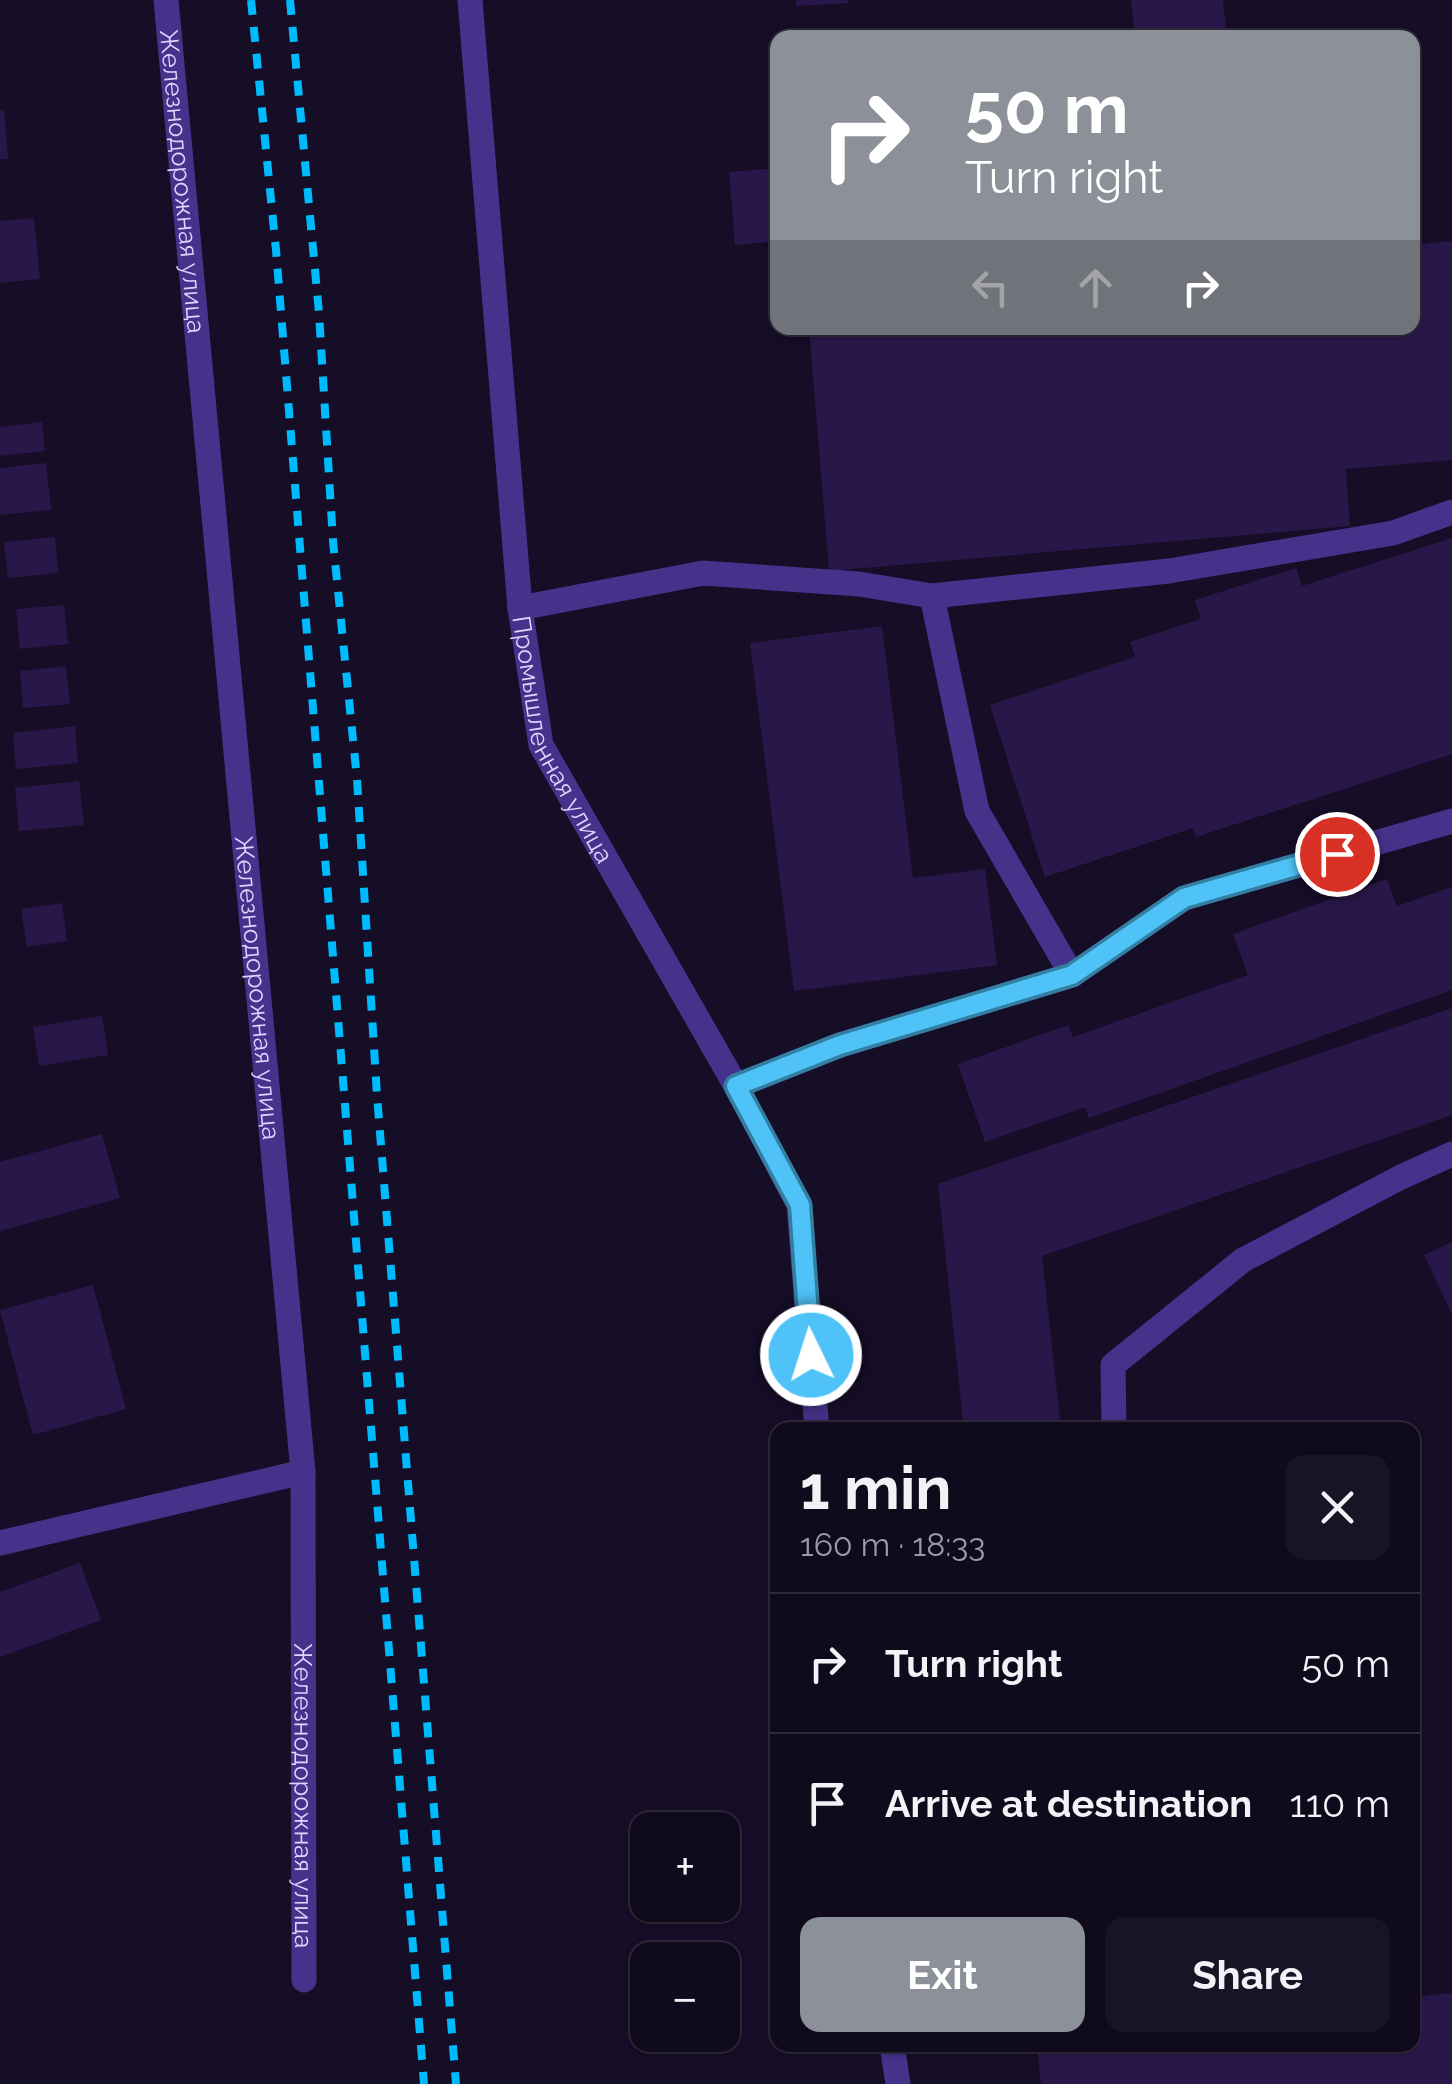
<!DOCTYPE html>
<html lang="en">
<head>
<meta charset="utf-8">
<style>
	:root { --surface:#100a1d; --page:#191326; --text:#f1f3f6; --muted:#9c9aa4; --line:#302b3b; --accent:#8c9099 }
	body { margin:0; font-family:Raleway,sans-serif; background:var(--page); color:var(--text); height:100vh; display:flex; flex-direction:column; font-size:38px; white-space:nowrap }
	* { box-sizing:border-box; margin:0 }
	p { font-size:32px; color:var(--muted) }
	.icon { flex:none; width:55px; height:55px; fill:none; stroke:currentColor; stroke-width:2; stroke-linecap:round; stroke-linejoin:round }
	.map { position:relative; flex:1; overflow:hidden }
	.details { position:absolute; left:770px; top:1422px; width:650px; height:630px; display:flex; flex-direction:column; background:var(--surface); border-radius:20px; box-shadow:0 2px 8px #0004,0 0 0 2px var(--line) }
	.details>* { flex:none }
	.hud { position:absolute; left:770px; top:30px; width:650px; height:305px; border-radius:20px; box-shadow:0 2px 8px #0004,0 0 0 2px var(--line); background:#8c9099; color:#fff; overflow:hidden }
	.controls { position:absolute; left:630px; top:1812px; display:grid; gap:20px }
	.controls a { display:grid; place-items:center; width:110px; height:110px; border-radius:20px; background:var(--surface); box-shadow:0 2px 8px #0004,0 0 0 2px var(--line); font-size:50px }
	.pin { position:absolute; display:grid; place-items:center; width:85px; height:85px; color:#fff; margin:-42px; border:5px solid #fff; border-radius:50%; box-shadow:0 2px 10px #0007 }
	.me { position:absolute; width:110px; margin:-55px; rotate:356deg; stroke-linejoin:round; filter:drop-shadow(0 0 8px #0008) }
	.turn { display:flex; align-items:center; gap:35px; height:210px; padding:0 30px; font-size:45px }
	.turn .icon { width:130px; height:130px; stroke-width:2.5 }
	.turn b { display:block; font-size:70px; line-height:85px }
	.lanes { display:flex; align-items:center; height:95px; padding:0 30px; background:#0003; justify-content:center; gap:50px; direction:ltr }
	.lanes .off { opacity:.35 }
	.round { display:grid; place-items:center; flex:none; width:105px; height:105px; border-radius:20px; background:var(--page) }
	.headline { display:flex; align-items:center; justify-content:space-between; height:170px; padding:0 30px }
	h1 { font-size:60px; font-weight:700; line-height:75px }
	.cta { display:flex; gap:20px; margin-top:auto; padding:20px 30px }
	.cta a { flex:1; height:115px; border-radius:20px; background:var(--accent); color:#fff; font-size:40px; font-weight:700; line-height:115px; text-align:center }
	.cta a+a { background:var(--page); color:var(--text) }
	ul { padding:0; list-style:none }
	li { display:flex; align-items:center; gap:30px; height:140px; padding:0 30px; border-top:2px solid var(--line) }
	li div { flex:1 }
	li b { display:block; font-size:38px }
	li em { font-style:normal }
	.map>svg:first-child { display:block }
</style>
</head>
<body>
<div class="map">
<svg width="1452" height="2084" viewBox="0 0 1452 2084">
	<rect width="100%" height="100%" fill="#160d27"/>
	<g fill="#2a174a">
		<path d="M796,0H848V3L796,6Z"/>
		<path d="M1131,0H1223L1227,38H1135Z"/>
		<path d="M0,110H4L8,159H0Z"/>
		<path d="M778,168V241L735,245L729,172Z"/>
		<path d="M34,218L40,279L0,283V221Z"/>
		<path d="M1452,241V460L1346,469L1350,526L829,571L809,328H1412V245Z"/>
		<path d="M42,422L45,451L0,456V427Z"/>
		<path d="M46,463L51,510L0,515V468Z"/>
		<path d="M55,537L58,573L8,578L4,542Z"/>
		<path d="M1452,538V754L1196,837L1193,828L1045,877L990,705L1135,657L1130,642L1201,619L1195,600L1296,568L1302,586Z"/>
		<path d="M64,605L68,644L20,649L16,609Z"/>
		<path d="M882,626L913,878L985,869L997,965L794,991L750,643Z"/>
		<path d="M66,666L70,704L23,708L20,671Z"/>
		<path d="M75,726L78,763L16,769L13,733Z"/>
		<path d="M79,781L84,825L19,831L15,788Z"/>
		<path d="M1387,879L1397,906L1452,887V990L1089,1118L1085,1107L985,1142L958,1064L1068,1025L1073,1037L1248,975L1233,934Z"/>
		<path d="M62,903L67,941L27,947L21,909Z"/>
		<path d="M1452,1008V1115L1042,1256L1060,1420L964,1430L938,1184Z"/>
		<path d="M102,1016L108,1055L39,1066L33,1027Z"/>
		<path d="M102,1134L120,1198L0,1231V1162Z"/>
		<path d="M1452,1242V1314L1424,1255Z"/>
		<path d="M93,1285L126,1409L33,1435L0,1310Z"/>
		<path d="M80,1563L101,1620L0,1657V1592Z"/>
		<path d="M1452,1993V2084H1041L1037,2045H1412V1997Z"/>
	</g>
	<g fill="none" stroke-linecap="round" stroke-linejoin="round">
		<g stroke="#45338b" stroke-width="25">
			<path id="s1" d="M166,0L303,1472L304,1980"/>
			<path id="s2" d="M470,0L520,608L541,745L736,1086L799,1205L817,1430"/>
			<path d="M932,596L1169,571L1393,533L1452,512"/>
			<path d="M520,608L703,573L859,584L932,596L977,811L1072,975"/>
			<path d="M736,1086L840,1045L1072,975L1184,898L1452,821"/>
			<path d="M1114,1430L1113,1365L1243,1260L1401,1177L1452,1154"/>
			<path d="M0,1543L303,1472"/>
			<path d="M892,2045L898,2084"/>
		</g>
		<g stroke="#00bafe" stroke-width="8" stroke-dasharray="15 12" stroke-linecap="butt">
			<path d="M251,0L276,250L424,2084"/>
			<path d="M290,0L319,313L333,541L357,779L377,1095L456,2084"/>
		</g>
	</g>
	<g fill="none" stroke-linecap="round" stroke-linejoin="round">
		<g stroke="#337fa1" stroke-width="25">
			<path id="route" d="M811,1355L800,1205L736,1086L840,1045L1072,975L1184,898L1337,854"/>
		</g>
		<use href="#route" stroke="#4fc3f7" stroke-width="18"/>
	</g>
	<g text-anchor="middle" stroke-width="10" stroke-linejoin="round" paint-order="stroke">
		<g font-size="25" fill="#dfd3ff" stroke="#160d27">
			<text dy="9" stroke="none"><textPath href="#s1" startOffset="182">Железнодорожная улица</textPath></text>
			<text dy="9" stroke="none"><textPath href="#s2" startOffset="750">Промышленная улица</textPath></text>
			<text dy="9" stroke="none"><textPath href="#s1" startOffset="992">Железнодорожная улица</textPath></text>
			<text dy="9" stroke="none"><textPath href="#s1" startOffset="1802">Железнодорожная улица</textPath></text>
		</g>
	</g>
</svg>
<div class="controls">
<a>+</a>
<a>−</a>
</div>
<div class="pin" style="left:1337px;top:854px;background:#d93025"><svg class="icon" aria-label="arrive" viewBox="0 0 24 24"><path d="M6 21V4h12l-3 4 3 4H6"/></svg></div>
<svg class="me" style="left:811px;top:1355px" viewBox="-20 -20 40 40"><circle r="17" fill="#4fc3f7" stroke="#fff" stroke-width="3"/><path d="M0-11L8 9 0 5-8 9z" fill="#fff"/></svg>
<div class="hud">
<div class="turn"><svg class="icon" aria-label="right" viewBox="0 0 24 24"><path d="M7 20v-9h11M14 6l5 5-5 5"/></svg><div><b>50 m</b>Turn right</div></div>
<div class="lanes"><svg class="icon off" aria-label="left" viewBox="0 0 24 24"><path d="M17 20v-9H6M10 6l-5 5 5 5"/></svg><svg class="icon off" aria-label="ahead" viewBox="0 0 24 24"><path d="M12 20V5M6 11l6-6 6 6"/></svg><svg class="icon" aria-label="right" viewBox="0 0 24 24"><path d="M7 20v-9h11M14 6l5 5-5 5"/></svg></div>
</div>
<section class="details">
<div class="headline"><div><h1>1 min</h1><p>160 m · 18:33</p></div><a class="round"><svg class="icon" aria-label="close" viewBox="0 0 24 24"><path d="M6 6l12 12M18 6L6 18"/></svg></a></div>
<ul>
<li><svg class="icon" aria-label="right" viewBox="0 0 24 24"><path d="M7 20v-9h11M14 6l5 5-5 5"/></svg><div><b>Turn right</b></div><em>50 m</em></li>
<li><svg class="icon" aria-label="arrive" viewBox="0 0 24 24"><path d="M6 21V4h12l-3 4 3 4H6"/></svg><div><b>Arrive at destination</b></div><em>110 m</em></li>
</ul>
<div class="cta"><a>Exit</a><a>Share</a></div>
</section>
</div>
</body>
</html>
